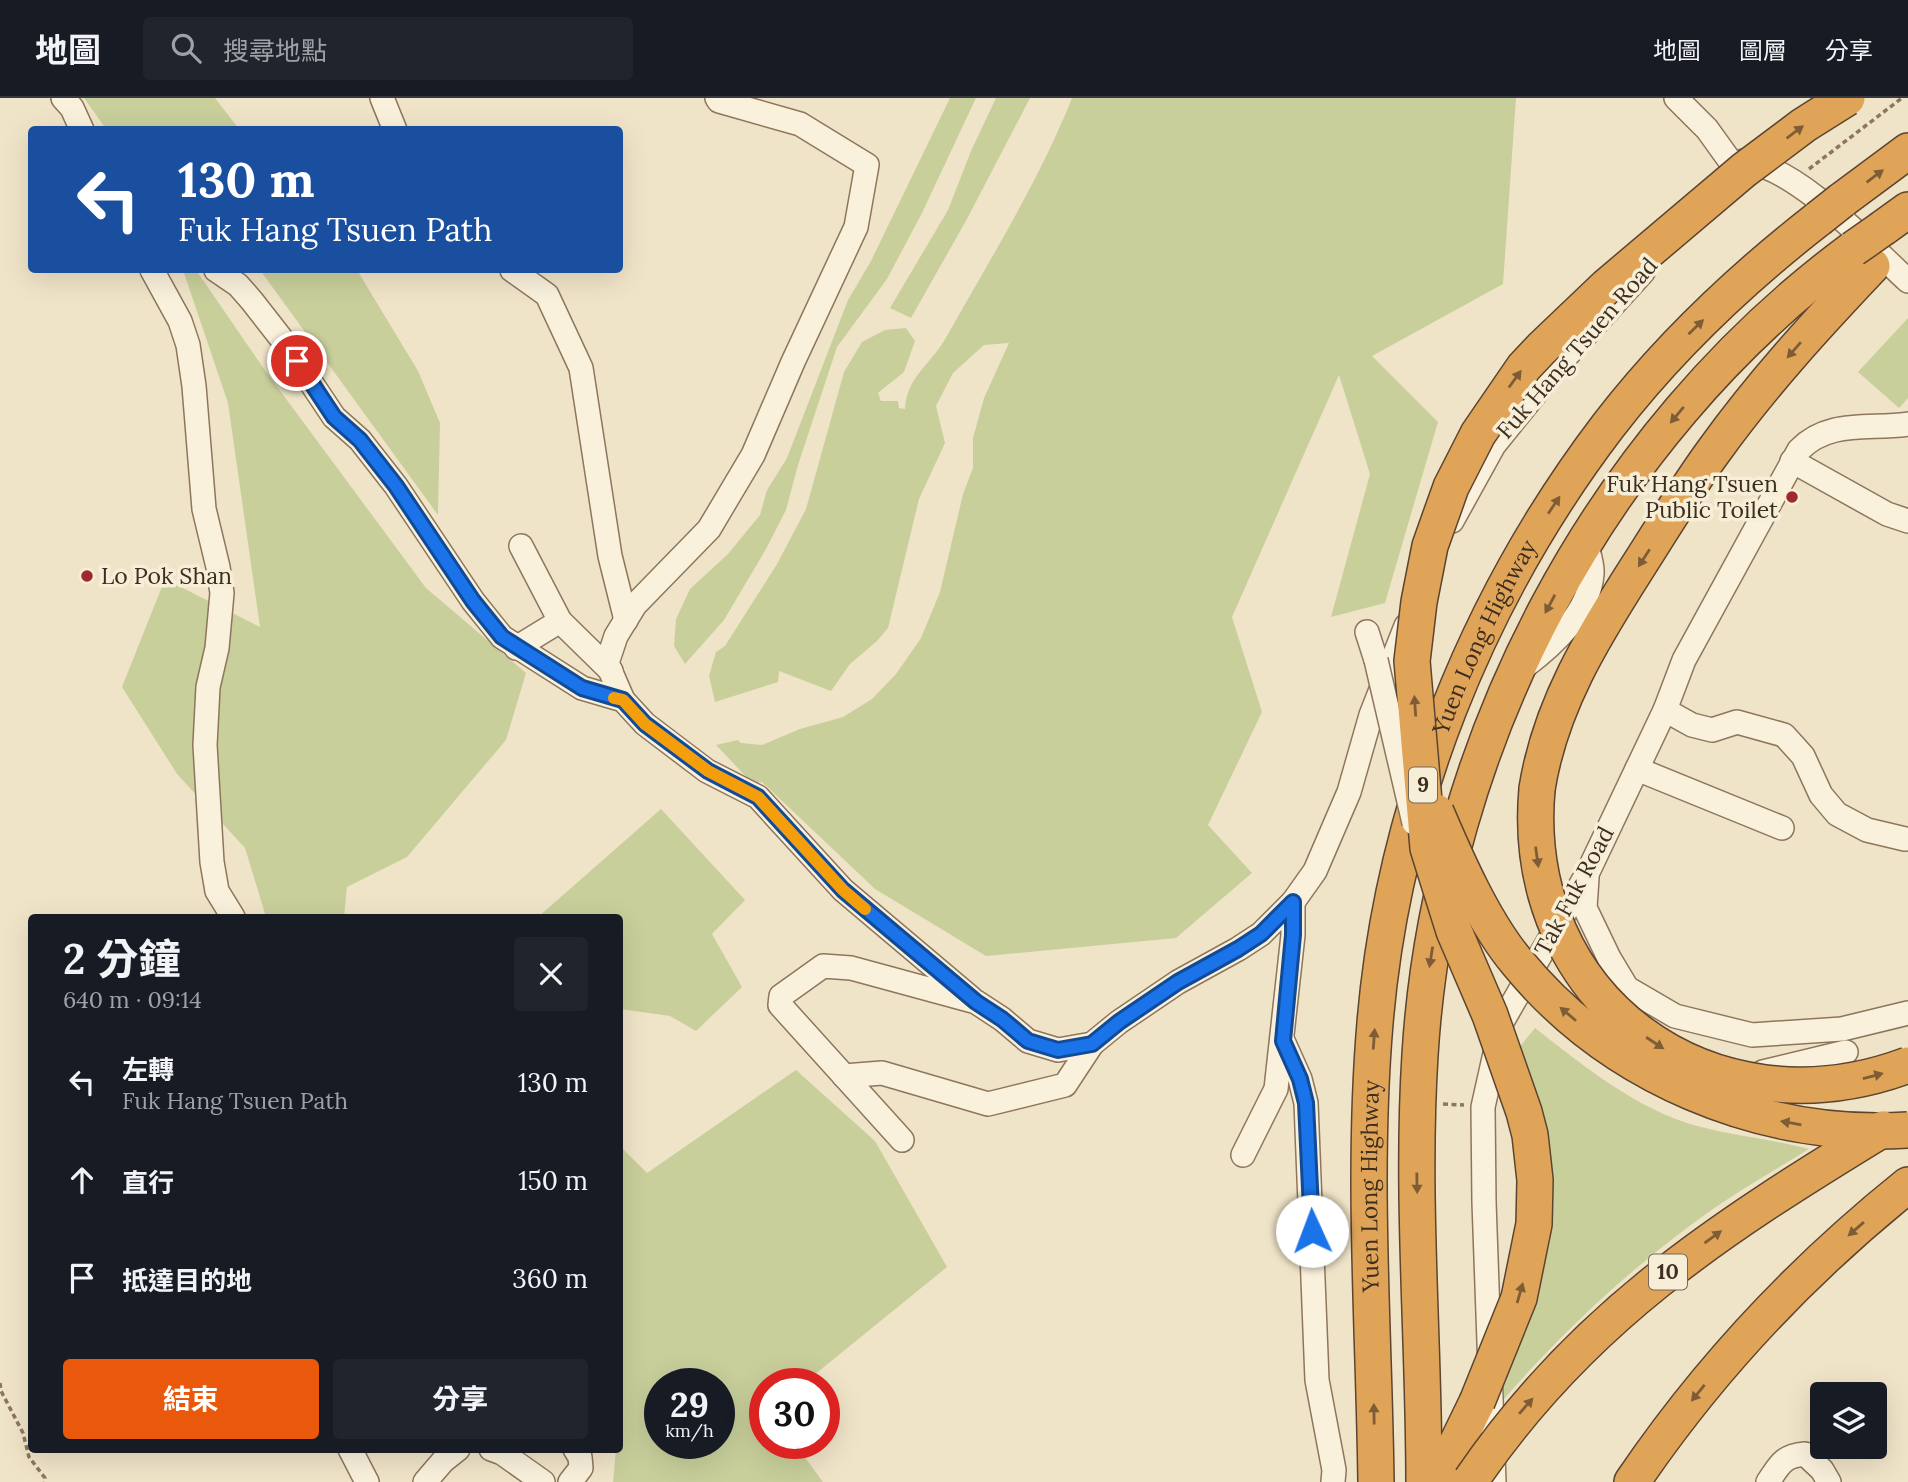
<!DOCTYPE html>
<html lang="zh-TW">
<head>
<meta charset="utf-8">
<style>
	:root { --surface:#171b24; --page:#20242c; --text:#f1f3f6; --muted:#9ea1a6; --line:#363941; --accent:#ea580c }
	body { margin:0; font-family:Lora,"Noto Sans TC",serif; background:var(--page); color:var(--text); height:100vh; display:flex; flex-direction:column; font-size:26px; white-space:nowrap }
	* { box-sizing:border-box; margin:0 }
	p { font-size:23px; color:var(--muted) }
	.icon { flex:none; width:38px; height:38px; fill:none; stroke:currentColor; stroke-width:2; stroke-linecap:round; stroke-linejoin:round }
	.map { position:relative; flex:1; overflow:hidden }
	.sheet { position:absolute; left:28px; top:816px; width:595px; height:539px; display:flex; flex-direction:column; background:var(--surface); border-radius:7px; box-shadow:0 7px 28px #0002 }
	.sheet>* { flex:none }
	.banner { position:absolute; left:28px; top:28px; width:595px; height:147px; border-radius:7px; box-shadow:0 7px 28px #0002; background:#1a4fa0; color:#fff; overflow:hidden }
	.tools { position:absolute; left:1810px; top:1284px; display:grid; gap:14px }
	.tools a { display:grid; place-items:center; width:77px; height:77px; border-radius:7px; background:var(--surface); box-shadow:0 7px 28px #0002; font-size:35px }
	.speed { position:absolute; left:644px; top:1270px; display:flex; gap:14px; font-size:35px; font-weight:700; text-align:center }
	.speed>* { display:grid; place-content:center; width:91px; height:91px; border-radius:50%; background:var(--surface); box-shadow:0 7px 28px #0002; line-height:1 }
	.speed small { font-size:18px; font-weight:400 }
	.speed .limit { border:10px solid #d22; background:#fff; color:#111 }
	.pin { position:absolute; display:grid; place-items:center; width:60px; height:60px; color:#fff; margin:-30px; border:4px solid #fff; border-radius:50%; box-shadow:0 2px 7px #0007 }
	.me { position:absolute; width:77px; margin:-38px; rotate:358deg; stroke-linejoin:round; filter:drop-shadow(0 0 5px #0008) }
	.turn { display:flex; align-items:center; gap:24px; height:147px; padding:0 35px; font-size:32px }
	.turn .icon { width:91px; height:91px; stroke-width:2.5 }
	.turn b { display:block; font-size:49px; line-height:60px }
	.round { display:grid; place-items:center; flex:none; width:74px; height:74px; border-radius:7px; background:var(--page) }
	.overview { display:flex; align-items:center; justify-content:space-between; height:119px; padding:0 35px }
	h1 { font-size:42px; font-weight:700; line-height:52px }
	.primary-button { display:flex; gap:14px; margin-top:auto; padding:14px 35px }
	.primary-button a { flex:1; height:80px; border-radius:7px; background:var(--accent); color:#fff; font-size:28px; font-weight:700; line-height:80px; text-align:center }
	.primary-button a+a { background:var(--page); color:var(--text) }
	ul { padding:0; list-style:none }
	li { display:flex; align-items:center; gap:21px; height:98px; padding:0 35px }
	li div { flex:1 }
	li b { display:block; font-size:26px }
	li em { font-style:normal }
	header { display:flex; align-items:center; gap:42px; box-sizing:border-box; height:98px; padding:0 35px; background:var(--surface); border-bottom:2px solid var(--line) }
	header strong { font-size:33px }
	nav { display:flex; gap:38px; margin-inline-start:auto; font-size:24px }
	.search { width:490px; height:63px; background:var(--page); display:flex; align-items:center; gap:18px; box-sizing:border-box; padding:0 24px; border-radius:7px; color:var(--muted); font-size:26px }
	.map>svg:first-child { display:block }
</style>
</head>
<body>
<header>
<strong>地圖</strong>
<div class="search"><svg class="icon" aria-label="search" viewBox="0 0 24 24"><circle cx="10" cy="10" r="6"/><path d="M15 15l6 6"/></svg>搜尋地點</div>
<nav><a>地圖</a><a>圖層</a><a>分享</a></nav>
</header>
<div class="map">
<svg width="1908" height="1384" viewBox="0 0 1908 1384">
	<rect width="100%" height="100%" fill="#f0e4c8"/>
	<g fill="#c9cf9b" fill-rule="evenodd">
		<path d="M84,0H215L239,31H106Z"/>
		<path d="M950,0H976L921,117L887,181L837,249L798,367L786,412L766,451L724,522L685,566L674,548L676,521L690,491L728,456L760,417L767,392L787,360L848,202L871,163Z"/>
		<path d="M996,0H1030L967,121L911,220L890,210L948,112L971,53Z"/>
		<path d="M1072,0H1516L1503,186L1372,258L1438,324L1385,505L1331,519L1370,376L1339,277L1232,519L1262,614L1208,727L1252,775L1176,840L986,858L875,791L762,684H751L716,647L738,642L741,645L762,647L800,631L843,619L872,601L896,576L921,540L940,494L963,396L973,370V340L984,300L1009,245L984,247L953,275L936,308L945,345L919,401L888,530L877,543L850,566L831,593L779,573L778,584L715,604L709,578L716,554L725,548L777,466L806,411L844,274L862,244L885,232L906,230L915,243L904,274L878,295L881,303H898L899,310L905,311C906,281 930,266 944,243C989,163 1038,85 1072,0Z"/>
		<path d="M183,172H196L264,271L426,490L526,575L506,642L407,759L347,789L344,819H266L245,750L177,676L122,589L165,481L260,529L228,305Z"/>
		<path d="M260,172H357L418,273L440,325L438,417Z"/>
		<path d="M1908,220V300L1899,310L1858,274Z"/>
		<path d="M661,711L745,802L712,836L742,889L696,933L670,918L620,911V819H538Z"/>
		<path d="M1535,930C1584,968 1636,1011 1697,1028C1734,1038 1772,1041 1809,1051C1777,1071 1744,1089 1713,1111C1636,1165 1566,1230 1504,1301L1501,1272L1521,1232L1518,951Z"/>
		<path d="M796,972L875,1043L947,1169L803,1286H765V1346H795L823,1384H613L616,1351H620V1048L647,1075ZM660,1286H719V1346H660Z"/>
	</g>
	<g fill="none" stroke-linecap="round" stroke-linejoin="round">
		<g stroke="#8d765c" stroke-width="26">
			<g id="minor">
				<path d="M63,0L72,10L82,32"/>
				<path d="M382,0L395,32"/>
				<path d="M1676,0L1707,31L1730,63"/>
				<path d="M1743,63C1796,68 1869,147 1908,183"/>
				<path d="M152,172L180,223L188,247L194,288L204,411L218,469L222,495L217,550L208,589L205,647L212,764L217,793L233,819"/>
				<path d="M216,172L238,187L252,203L284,244L334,319L360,342L396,388L473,503L502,539L582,590L623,602L645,626L707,673L758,699L843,792L971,900"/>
				<path d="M512,172L547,197L581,270L610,458L626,522"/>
				<path d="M1792,363L1887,416L1908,423"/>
				<path d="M1452,423L1494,347L1561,264L1643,174"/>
				<path d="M521,448L560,523L611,573"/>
				<path d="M1367,534L1376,562"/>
				<path d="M516,550L560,523"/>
				<path d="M1524,569C1553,547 1589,515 1592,476C1593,466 1588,454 1586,444"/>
				<path d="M623,602L607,565L616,538L635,507L709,431L753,357L793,264L856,129L867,67L800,26L719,3L717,0"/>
				<path d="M1665,612L1692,627L1712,632L1737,624L1784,637L1803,658L1821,697L1837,716L1867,732L1905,741"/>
				<path d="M1637,671L1782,730"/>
				<path d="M1587,780L1585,810L1609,860L1627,890L1675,918L1752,937L1842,931L1908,915"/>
				<path d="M1283,943L1300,981L1306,1005L1317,1282L1334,1372L1333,1384"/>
				<path d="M1763,974L1846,954"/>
				<path d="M844,978L882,975L988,1006L1065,987L1092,946"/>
				<path d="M902,1042L780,907L781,898L823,868L851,870L976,904L1002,921L1028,943L1058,952L1092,946L1119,924L1178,884L1238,851L1261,836L1293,804L1315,773L1349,694L1371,617L1406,528"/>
				<path d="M1243,1057L1276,991L1293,837V804"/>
				<path d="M350,1351L367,1384"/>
				<path d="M491,1351L502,1355L543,1384"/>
				<path d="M425,1384L443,1363L458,1351"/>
				<path d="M570,1384L581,1370L580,1359L575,1351"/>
				<path d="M1494,1384L1484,1104L1483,1009L1502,924L1587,776L1665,612L1684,562L1799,352C1829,321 1870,332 1908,326"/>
				<path d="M1768,1384C1780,1366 1783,1358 1805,1356L1822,1372L1829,1384"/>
			</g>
		</g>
		<g stroke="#5b4430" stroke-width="38">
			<g id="highway">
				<path d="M1842,102L1908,53"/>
				<path d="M1883,130L1908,112"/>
				<path d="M1537,691C1550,608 1593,539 1637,470C1662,431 1686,391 1713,354C1761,287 1816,227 1872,168"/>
				<path id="s1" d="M1376,1384C1374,1231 1362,1078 1375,925C1393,710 1477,500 1608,328C1668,250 1741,181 1818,121"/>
				<path d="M1424,1384C1424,1242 1411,1099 1420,957C1439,644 1600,338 1853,151"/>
				<path d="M1438,1384L1477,1304"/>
				<path d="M1632,1384C1708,1272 1802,1172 1908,1087"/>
			</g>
		</g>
		<g stroke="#8d765c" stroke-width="3.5" stroke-dasharray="5 3.5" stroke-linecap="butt">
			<path d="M1809,71L1902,0"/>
			<path d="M1443,1006L1464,1007"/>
			<path d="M0,1285L1,1293L23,1335L29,1359L45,1380L44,1384"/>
		</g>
		<use href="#minor" stroke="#faf1dc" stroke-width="23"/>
		<use href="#highway" stroke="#e0a458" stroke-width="35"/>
		<g stroke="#8d765c" stroke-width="26" stroke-linecap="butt">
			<path id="minor-bridge" d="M1376,562L1414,725"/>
		</g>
		<g stroke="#5b4430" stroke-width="38" stroke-linecap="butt">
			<g id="highway-bridge">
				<path d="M1818,121L1842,102"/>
				<path d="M1853,151L1883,130"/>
				<path d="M1537,691C1518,902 1711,1041 1908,967"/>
				<path d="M1436,714C1456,761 1484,825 1517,864C1610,978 1761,1042 1908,1032"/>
				<path d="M1477,1304L1519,1200L1534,1126L1535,1082L1530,1037L1524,1014L1490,917L1454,833L1428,750L1412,563L1419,504L1430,448L1451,389L1478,336L1524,269L1542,250L1607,188L1744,72L1804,27L1847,0"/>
				<path d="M1471,1382C1581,1220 1719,1131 1883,1031"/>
			</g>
		</g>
		<use href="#minor-bridge" stroke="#faf1dc" stroke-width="23"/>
		<use href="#highway-bridge" stroke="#e0a458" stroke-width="35"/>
	</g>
	<defs><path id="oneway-solid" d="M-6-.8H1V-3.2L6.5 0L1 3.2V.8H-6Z" transform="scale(1.75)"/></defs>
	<g fill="#7e5d36">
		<use href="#oneway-solid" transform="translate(1795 34) rotate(-37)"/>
		<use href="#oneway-solid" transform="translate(1875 78) rotate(-37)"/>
		<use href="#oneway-solid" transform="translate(1696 229) rotate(-44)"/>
		<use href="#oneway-solid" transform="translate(1794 252) rotate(131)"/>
		<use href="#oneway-solid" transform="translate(1515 281) rotate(-54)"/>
		<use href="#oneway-solid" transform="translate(1677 317) rotate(130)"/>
		<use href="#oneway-solid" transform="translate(1554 407) rotate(-56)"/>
		<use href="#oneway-solid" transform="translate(1644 460) rotate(123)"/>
		<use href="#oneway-solid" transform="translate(1550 506) rotate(118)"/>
		<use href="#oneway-solid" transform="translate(1415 608) rotate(-94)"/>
		<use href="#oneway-solid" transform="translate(1537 759) rotate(82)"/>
		<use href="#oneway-solid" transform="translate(1431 859) rotate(99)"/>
		<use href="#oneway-solid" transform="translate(1568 916) rotate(-140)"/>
		<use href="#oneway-solid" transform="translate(1374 941) rotate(-86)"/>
		<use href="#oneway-solid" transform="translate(1655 945) rotate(33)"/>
		<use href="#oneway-solid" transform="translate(1873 978) rotate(-15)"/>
		<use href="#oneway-solid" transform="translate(1791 1025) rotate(-170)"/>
		<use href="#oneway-solid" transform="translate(1417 1085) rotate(89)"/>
		<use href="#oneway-solid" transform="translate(1856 1131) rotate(139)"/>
		<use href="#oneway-solid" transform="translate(1713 1139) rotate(-36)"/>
		<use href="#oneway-solid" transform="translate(1520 1195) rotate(-74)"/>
		<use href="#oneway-solid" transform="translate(1698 1295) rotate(129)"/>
		<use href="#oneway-solid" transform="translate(1526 1308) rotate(-49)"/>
		<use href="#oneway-solid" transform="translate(1374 1316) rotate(-91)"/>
	</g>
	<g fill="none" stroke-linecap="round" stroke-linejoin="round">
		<g stroke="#114b97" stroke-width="18">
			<path id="route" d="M297,263L334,319L360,342L396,388L473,503L502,539L582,590L623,602L645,626L708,673L758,699L843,792L976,904L1002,921L1028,943L1058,952L1092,946L1119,924L1178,884L1238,851L1261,836L1293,804V837L1283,943L1300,981L1306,1005L1312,1133"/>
		</g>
		<use href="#route" stroke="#1a73e8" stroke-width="12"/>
		<path stroke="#f59e0b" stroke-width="12" d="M614,600L623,602L645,626L708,673L758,699L843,792L865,811"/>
	</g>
	<g fill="#9e2a2b" stroke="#f7eed8" stroke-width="2.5">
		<circle cx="1792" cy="399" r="7"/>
		<circle cx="87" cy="478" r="7"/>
	</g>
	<g text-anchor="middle" stroke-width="7" stroke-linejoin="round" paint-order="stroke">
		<g fill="#f7eed8" stroke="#756857" stroke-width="2">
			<rect x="1409" y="669.5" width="28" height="35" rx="5"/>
			<rect x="1649" y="1156.5" width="38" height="35" rx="5"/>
		</g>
		<g font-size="21" font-weight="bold" fill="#3d2e20">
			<text x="1423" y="694">9</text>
			<text x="1668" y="1181">10</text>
		</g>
		<g font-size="23" fill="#3d2e20" stroke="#f7eed8">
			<text transform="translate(1577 250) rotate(-49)" y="8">Fuk Hang Tsuen Road</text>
			<text dy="8" stroke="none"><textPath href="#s1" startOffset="863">Yuen Long Highway</textPath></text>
			<text transform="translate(1574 793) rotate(-62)" y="8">Tak Fuk Road</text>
			<text dy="8" stroke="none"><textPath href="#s1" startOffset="296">Yuen Long Highway</textPath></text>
		</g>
		<g font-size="23" fill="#3d2e20" stroke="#f7eed8" text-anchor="end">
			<text x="1778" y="394">Fuk Hang Tsuen<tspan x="1778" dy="26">Public Toilet</tspan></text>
			<text x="101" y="486" text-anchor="start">Lo Pok Shan</text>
		</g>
	</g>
</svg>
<div class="tools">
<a><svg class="icon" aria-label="layers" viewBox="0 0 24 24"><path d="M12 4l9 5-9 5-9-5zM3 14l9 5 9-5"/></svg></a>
</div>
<div class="speed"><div>29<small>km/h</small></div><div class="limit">30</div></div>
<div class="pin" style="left:297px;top:263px;background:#d93025"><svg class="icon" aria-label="arrive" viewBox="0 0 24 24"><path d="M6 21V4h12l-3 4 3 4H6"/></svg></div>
<svg class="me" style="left:1312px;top:1133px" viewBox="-20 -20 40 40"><circle r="19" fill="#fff"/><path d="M0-13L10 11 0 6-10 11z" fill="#1a73e8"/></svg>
<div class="banner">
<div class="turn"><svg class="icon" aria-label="left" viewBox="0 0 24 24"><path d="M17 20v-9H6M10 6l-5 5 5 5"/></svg><div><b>130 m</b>Fuk Hang Tsuen Path</div></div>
</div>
<section class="sheet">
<div class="overview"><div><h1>2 分鐘</h1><p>640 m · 09:14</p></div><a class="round"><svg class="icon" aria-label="close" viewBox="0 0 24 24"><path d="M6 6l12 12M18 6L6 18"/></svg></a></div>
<ul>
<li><svg class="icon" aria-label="left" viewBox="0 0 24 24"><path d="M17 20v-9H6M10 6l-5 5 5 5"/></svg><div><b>左轉</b><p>Fuk Hang Tsuen Path</p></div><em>130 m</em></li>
<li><svg class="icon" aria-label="ahead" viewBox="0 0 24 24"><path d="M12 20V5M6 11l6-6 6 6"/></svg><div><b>直行</b></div><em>150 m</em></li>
<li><svg class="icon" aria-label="arrive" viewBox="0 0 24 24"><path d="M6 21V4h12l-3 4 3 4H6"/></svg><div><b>抵達目的地</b></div><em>360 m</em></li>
</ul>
<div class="primary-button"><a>結束</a><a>分享</a></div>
</section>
</div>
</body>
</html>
